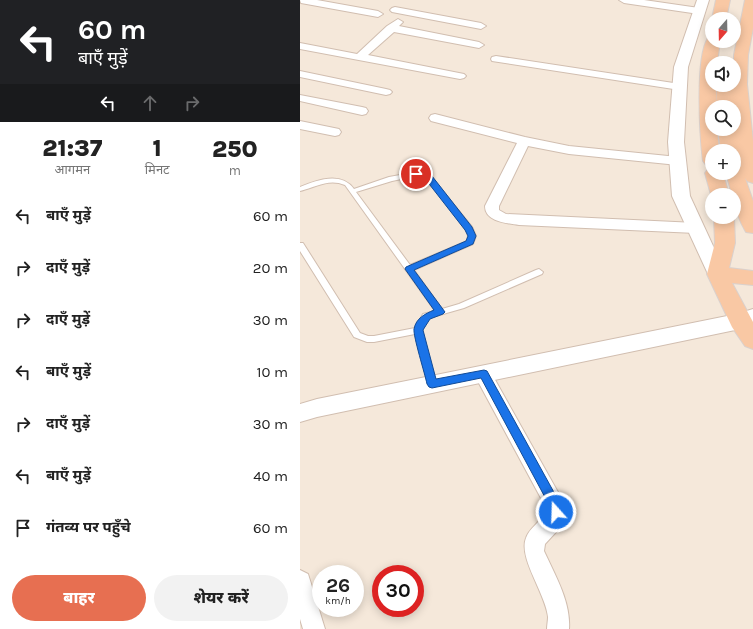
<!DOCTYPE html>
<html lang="hi">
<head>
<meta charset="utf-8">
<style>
	:root { --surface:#fff; --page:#f2f2f2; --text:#222; --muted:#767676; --accent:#e76f51 }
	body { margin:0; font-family:Karla,"Noto Sans Devanagari",sans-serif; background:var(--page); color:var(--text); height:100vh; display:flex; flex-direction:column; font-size:15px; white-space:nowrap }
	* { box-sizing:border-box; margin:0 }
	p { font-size:13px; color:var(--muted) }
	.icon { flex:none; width:22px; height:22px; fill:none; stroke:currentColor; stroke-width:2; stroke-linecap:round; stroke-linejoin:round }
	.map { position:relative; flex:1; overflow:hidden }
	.sheet { display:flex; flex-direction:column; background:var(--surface); width:300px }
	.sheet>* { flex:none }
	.guide { background:#202124; color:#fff; overflow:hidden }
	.needle { width:26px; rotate:200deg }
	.fabs { position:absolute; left:405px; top:12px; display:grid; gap:8px }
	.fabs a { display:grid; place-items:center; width:36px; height:36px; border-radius:50%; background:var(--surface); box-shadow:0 2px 10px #0003; font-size:20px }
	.speed { position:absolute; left:12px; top:565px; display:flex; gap:8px; font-size:20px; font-weight:700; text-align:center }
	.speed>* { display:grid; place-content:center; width:52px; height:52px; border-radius:50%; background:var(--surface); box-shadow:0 2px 10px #0003; line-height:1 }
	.speed small { font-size:10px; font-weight:400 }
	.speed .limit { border:6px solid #d22; background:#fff; color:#111 }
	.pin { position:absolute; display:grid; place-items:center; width:34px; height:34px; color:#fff; margin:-17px; border:2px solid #fff; border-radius:50%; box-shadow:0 1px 4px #0007 }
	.me { position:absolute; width:44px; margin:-22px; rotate:340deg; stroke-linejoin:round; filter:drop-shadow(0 0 3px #0008) }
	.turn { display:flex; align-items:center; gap:14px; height:84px; padding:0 12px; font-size:18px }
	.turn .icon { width:52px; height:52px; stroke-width:2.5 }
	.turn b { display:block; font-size:28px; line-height:34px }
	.lanes { display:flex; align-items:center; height:38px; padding:0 12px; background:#0003; justify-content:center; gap:20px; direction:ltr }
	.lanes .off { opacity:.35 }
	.eta { display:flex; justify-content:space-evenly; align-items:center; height:68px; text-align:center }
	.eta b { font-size:24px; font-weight:800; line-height:28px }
	.cta { display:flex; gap:8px; margin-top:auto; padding:8px 12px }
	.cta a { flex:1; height:46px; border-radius:24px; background:var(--accent); color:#fff; font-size:16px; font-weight:800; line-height:46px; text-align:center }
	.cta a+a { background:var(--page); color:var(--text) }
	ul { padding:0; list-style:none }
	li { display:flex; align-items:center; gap:12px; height:52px; padding:0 12px }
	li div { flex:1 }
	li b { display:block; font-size:15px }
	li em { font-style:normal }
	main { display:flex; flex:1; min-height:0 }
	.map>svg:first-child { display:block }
</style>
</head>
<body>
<main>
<section class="sheet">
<div class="guide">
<div class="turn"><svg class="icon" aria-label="left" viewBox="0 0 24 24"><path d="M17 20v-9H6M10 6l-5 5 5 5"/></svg><div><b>60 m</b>बाएँ मुड़ें</div></div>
<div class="lanes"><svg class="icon" aria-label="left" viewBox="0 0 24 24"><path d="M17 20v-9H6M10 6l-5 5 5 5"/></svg><svg class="icon off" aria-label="ahead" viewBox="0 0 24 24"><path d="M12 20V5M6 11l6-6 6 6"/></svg><svg class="icon off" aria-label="right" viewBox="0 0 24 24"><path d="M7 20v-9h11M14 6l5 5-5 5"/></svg></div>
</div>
<div class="eta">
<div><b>21:37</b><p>आगमन</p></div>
<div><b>1</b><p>मिनट</p></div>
<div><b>250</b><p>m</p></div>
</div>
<ul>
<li><svg class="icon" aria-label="left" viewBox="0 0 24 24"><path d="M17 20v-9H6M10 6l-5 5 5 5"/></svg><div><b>बाएँ मुड़ें</b></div><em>60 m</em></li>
<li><svg class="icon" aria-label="right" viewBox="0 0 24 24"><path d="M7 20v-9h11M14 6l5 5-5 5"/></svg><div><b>दाएँ मुड़ें</b></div><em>20 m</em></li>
<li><svg class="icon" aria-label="right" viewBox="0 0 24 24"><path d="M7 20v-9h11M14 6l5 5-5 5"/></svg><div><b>दाएँ मुड़ें</b></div><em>30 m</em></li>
<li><svg class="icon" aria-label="left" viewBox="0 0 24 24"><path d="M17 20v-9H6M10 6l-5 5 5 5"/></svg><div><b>बाएँ मुड़ें</b></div><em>10 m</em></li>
<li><svg class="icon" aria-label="right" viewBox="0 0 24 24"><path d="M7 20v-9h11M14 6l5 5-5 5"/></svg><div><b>दाएँ मुड़ें</b></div><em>30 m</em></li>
<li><svg class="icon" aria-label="left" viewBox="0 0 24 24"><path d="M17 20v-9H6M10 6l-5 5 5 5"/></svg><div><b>बाएँ मुड़ें</b></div><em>40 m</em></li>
<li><svg class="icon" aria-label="arrive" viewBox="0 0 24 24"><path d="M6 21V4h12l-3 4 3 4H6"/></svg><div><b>गंतव्य पर पहुँचे</b></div><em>60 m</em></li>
</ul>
<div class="cta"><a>बाहर</a><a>शेयर करें</a></div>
</section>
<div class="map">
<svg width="453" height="629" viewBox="0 0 453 629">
	<rect width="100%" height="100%" fill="#fdf6ec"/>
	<path fill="#f5e8da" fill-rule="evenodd" d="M0,0H453V629H0ZM412,19H434V41H412ZM412,63H434V85H412ZM412,107H434V129H412ZM412,151H434V173H412ZM412,195H434V217H412ZM21,574H55V608H21ZM81,574H115V608H81Z"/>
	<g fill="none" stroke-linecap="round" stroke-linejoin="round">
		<g stroke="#d1beb0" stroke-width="2">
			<path id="service" d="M111,173L121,174L131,177L172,227L176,236L173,244L114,270L142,309L159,304L236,270L239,269L243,272L242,274L164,308L129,318L122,330L136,384L135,386L132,388L129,386L128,384L115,334L74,342H67L54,337L0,251V243H3L60,333L68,336H74L115,328L123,314L135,311L45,185C29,178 16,187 0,191V187C17,180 41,171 54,189L89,177ZM111,177L127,179L166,230L168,236L167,241L110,265L56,192L92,181Z"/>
		</g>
		<g stroke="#d1beb0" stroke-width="2">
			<g id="minor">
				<path d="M0,0H17L78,11L83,14L78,17L1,3Z"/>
				<path d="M319,0H344L399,8L404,11L399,14L324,3Z"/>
				<path d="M95,7L181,23L186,26L181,29L92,12L90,10L92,8Z"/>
				<path d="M98,19L103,22L99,26L179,42L184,45L179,48L94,32L68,55L164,74L166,76L164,78L160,79L0,49V43L57,54L87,26Z"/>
				<path d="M196,56L380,84L384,85L386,87L384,89L380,90L192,61L191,59L192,57Z"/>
				<path d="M0,71L86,89L90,90L92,92L90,94L86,95L0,77Z"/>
				<path d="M0,95L62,107L66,108L68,111L66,114L62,115L0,101Z"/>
				<path d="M135,114L225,137L269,146L378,157L383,158L384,161L383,164L378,165L269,154L228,146L199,206V210L206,214L396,223L401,225L403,228L401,231L396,233L219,225C207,223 185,222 185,206L217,143L131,121L129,118L131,115Z"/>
				<path d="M0,121L39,129L41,132L39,135L35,136L0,129Z"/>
				<path d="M183,367L189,369L259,494L266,512L257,531L245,544L244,551C255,575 271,602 269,629H247C247,625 248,621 248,617C246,594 218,558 226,538C229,528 241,522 246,511L243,502L174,374L177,369Z"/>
				<path d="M0,570L8,574L25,629H3L0,619Z"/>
			</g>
		</g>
		<g stroke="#d1beb0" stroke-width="2">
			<g id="tertiary">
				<path d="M397,0H409L388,67L384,142L390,196L426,274L424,279L417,281L410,279L408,274L372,196L368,142L374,67Z"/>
				<path d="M453,309V324L440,329L17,417L0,422V404L17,399L437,314Z"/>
			</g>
		</g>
		<g stroke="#dad1cd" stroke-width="2">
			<g id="trunk">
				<path d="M416,0H430L426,19H412Z"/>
				<path d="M445,0H453V28L448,55L447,84L453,141V183L447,181L445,178L453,201V233L446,232C440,222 434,207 434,195H432L426,173H434V164L441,166L438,152L434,155V151H421L418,129H434V107H416L417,85H434V55Z"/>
				<path d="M412,37V41H420L417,63H412V85H416V107H412V129H417L419,151H412V166L406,165L403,161C400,137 395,57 408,38Z"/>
				<path d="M412,168V173H423L429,195H412V197L411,195L405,173L408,169Z"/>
				<path d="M414,217H434L435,243L429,268L453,271V285L432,283L453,322V349L445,346L432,327L407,274L415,243Z"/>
			</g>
		</g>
		<use href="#service" fill="#fff" fill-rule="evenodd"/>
		<use href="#minor" fill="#fff" fill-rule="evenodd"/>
		<use href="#tertiary" fill="#fff" fill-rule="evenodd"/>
		<use href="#trunk" fill="#f9c8a4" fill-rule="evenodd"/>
	</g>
	<path fill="#1a73e8" stroke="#114b97" d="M116,172L132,176L172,227L176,236L173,244L114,270L145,312L143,314L130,319L123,330L136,379L184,370L187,371L256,496L261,512L260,516L256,517L252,516L247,501L181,378L132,388L129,387L127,384C125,374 113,336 114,329C116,318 125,314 134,310L105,269L106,267L166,241L168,236L165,230L126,180L114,176V173Z"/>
</svg>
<div class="fabs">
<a><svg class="needle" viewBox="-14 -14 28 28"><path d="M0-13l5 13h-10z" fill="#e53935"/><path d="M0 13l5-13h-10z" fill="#767676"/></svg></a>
<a><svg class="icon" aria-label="sound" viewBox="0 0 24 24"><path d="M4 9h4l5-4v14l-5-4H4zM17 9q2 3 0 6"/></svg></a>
<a><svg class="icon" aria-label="search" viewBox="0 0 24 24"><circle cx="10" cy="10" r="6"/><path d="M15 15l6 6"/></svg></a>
<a>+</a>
<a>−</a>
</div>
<div class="speed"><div>26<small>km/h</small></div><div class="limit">30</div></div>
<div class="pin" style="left:116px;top:174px;background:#d93025"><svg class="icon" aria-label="arrive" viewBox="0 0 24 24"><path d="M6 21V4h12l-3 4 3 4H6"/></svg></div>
<svg class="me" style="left:256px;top:512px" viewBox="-20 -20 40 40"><circle r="17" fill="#1a73e8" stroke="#fff" stroke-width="3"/><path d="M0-11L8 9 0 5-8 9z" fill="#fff"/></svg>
</div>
</main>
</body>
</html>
